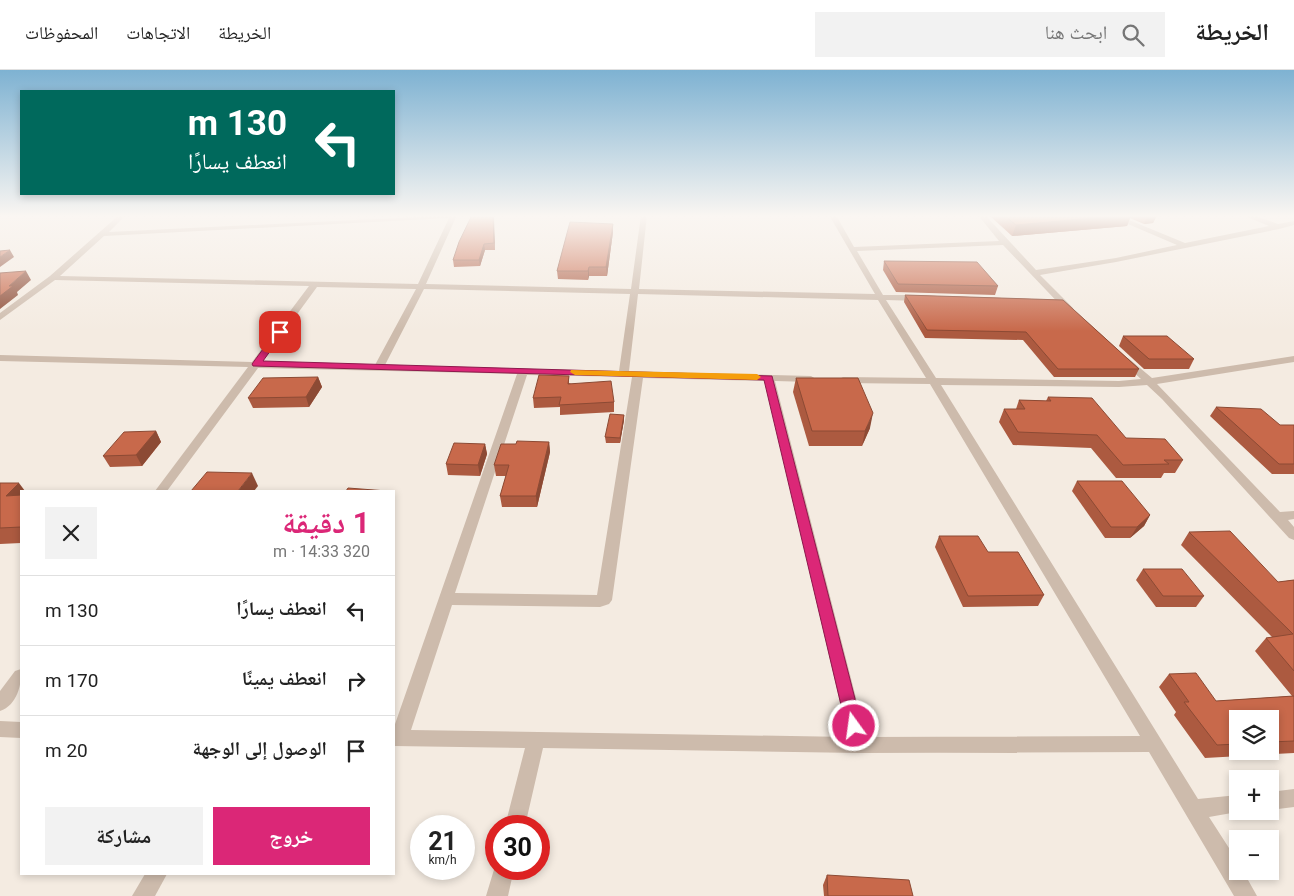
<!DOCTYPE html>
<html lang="ar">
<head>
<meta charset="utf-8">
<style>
	:root { --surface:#fff; --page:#f2f2f2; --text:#222; --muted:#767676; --line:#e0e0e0; --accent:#db2777 }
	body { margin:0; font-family:Roboto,"Noto Naskh Arabic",sans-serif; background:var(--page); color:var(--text); direction:rtl; height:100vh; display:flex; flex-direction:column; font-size:19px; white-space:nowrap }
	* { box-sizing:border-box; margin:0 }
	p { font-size:16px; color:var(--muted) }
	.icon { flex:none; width:28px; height:28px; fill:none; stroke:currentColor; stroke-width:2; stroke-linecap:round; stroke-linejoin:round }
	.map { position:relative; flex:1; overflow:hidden; direction:ltr }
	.panel { position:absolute; left:20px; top:420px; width:375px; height:385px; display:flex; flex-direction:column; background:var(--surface); border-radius:0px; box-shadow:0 2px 8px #0003; direction:rtl }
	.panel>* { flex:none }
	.guide { position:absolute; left:20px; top:20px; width:375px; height:105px; border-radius:0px; box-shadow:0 2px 8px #0003; direction:rtl; background:#00695c; color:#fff; overflow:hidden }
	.controls { position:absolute; left:1229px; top:640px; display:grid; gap:10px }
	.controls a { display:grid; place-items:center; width:50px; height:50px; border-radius:0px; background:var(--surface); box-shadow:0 2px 8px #0003; font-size:25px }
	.speed { position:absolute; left:410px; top:745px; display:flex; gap:10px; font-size:25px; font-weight:700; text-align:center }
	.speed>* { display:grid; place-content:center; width:65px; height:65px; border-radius:50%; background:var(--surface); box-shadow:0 2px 8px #0003; line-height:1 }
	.speed small { font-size:12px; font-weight:400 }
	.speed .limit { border:8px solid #d22; background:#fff; color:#111 }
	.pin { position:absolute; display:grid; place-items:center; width:42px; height:42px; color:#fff; margin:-21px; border-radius:10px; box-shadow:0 2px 8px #0006 }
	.me { position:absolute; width:55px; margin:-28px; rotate:346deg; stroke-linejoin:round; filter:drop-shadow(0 0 4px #0008) }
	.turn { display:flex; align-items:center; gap:18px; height:105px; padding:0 25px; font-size:22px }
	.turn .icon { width:65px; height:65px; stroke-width:2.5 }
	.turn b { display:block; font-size:35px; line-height:42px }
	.round { display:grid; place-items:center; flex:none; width:52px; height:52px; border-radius:0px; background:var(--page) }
	.headline { display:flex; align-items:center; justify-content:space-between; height:85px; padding:0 25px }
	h1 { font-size:30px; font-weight:700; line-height:38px; color:var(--accent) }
	.cta { display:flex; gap:10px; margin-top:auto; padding:10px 25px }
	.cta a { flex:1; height:58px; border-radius:0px; background:var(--accent); color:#fff; font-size:20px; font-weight:700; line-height:58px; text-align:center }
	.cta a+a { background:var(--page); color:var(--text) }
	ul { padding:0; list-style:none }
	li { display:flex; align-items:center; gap:15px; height:70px; padding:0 25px; border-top:1px solid var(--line) }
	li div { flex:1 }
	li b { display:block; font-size:19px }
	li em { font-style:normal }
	header { display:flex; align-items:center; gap:30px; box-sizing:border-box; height:70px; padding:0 25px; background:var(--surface); border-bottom:1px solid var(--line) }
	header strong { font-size:24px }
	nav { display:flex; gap:28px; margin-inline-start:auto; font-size:18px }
	.search { width:350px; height:45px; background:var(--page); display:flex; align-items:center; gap:12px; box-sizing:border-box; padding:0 18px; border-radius:0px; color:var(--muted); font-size:19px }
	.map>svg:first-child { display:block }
</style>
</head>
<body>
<header>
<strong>الخريطة</strong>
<div class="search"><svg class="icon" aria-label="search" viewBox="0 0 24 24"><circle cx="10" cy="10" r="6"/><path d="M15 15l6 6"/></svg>ابحث هنا</div>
<nav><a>الخريطة</a><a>الاتجاهات</a><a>المحفوظات</a></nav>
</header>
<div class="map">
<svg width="1294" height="826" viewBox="0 0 1294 826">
	<rect width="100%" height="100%" fill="#f4ebe1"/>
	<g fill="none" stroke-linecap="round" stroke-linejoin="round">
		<g fill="#cdbbac" fill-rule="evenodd">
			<path d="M119,145H126L109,162L457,145L426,214L631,219L641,145H647L639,219L875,224L829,145H836L854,177L999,171L978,145H985L1036,200L1116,188L1177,175L1107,145H1117L1185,173L1269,156L1242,145H1253L1278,154L1294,151V155L1279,159L1116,192L1040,205L1073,238L1074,240L1070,243L1067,242L1003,175L857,181L883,225H920L924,228L920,231L886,230L936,308L1119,311L1141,309L1120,290L1125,287L1128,288L1152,308L1294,286V292L1157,314L1280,442L1294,441V449L1288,450L1294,457V470L1289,468L1162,329L1147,315L1119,317L941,315L1198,729L1238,725V741H1243L1209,747L1238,792V801H1243L1257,826H1234L1149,682L859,683L543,678L525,756H505L525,678L394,676V657L517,304L258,298L167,421H155L248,297L0,291V285L252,292L309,216L55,210L0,250V243L50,206ZM449,148L418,214L60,206L104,166ZM317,217L416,219L375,295L262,292ZM424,219L630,224L619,301L385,295ZM638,224L878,230L926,308L843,307L838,310L843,313L930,314L1140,666L866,667L775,311L811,312L816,309L811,306L629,301ZM527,305L632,307L597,525L455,523ZM643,308L765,311L848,667L411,660L452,535L600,537L609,534L612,530Z"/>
			<path d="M21,599C22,615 17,635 0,641V621L15,601Z"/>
			<path d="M0,651L21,652V668L0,667Z"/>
			<path d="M1294,719V737L1270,740V722Z"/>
			<path d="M496,793V799H514L508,826H486Z"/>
			<path d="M145,804H167L155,826H132Z"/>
		</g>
	</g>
	<g fill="#ac5a40" fill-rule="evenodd">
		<path d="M493,145L495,180H485L480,196L454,197L453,190Z"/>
		<path d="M989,145H1157L1153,153L1144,154L1130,148L1127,156L1012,166Z"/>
		<path d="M613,162L607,206H589L588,210L558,209L557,201Z"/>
		<path d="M884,191L998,216L995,225L896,222L883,200Z"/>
		<path d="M905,225L1063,230L1139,299L1135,307H1054L1023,270L925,268L904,232Z"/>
		<path d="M1123,266L1194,289L1189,299H1144L1119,276Z"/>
		<path d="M569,306V313L614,332V342L560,345V337L534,338L533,328Z"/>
		<path d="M318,307L322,317L309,337L253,338L248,328Z"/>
		<path d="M796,308L870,358L862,376H809L793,322Z"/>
		<path d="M1048,327L1126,368L1183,390L1175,403H1164L1161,408H1116L1091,378L1013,375L999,352L1004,339H1016L1019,330L1046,331Z"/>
		<path d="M1216,337L1280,355H1294V404H1272L1210,346Z"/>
		<path d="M624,345V350L620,373H606L605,367Z"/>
		<path d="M156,361L161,372L142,396L110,397L103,386Z"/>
		<path d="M549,372L550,382L537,437H502L500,426L506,406H496L494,395L516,374Z"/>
		<path d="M485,374L487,384L480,406L448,405L446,394Z"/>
		<path d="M1077,411L1150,445L1144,456L1130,468H1105L1072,421Z"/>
		<path d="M0,413L21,421V473L0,474Z"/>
		<path d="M1189,462L1278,512L1294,510V683L1205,688L1174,645L1176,642L1159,617L1169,604L1216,631L1292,626L1255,581L1266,568L1272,567L1181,475ZM1238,649H1270V681H1238Z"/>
		<path d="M939,466L988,482L1044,525L1038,536L963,537L935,477Z"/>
		<path d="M1143,499L1204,526L1196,537H1156L1136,510Z"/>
		<path d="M827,805L913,826H824L823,815Z"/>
	</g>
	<g fill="#8c4a34">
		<path d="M493,145L494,148L495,180L494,173Z"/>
		<path d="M1125,145H1131L1127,156L1012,166L1016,155Z"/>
		<path d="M1148,145H1157L1153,153L1144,154Z"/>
		<path d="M613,154V162L607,206L606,197Z"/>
		<path d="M484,174L485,180L480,196L479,190Z"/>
		<path d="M10,180L14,187L0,197V187Z"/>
		<path d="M589,197V206L588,210V201Z"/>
		<path d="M26,201L31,210L17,222L18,225L0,239V226L9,216Z"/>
		<path d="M318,307L322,317L309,337L306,327Z"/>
		<path d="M873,343L870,358L862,376L865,361Z"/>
		<path d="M624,345V350L620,373V368Z"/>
		<path d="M156,361L161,372L142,396L136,385Z"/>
		<path d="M549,372L550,382L537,437L536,426Z"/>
		<path d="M485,374L487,384L480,406L478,395Z"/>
		<path d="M252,403L258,416L254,421H238Z"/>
		<path d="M19,413L25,421H21V438L6,426Z"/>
		<path d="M1150,445L1144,456L1130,468L1137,457Z"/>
	</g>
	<g fill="#c8694b" stroke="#8c4a34">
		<path d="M472,145H493L494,173L484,174L479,190H453L459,172Z"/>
		<path d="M1004,145H1125L1016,155Z"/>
		<path d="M570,152L613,154L606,197H589L588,201H557Z"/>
		<path d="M10,180L0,187V181Z"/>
		<path d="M884,191L977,192L998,216L898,214Z"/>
		<path d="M26,201L9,216H13L0,226V203Z"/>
		<path d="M905,225L1063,230L1139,299H1058L1026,262L927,260Z"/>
		<path d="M1123,266H1167L1194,289H1149Z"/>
		<path d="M539,305L569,306L568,314L611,311L614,332L559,335L561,327L533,328Z"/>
		<path d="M318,307L306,327L248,328L263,308Z"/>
		<path d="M796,308H858L873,343L865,361H812Z"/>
		<path d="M1048,327L1092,328L1126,368L1165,369L1183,390H1164L1169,394L1123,395L1097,365L1018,362L1004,339H1025L1019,330L1051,331Z"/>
		<path d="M1216,337L1261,339L1280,355H1294V394H1279Z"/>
		<path d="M610,344L624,345L620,368L605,367Z"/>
		<path d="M156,361L136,385L103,386L124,362Z"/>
		<path d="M517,371L549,372L536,426H500L509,395H494L501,374H516Z"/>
		<path d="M454,373L485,374L478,395L446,394Z"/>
		<path d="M207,402L252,403L238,421H191Z"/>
		<path d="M1077,411H1122L1150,445L1137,457H1111Z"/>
		<path d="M0,413H19L6,426L21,425V457L0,458Z"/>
		<path d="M348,418L387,421H346Z"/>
		<path d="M1230,461L1278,512L1294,510V601L1266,568L1293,564L1189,462Z"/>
		<path d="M939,466H978L988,482H1018L1044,525L968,526Z"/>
		<path d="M1143,499H1182L1204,526H1163Z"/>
		<path d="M1196,603L1216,631L1294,626V671L1270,672V649H1238V674L1217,675L1184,632H1189L1169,604Z"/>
		<path d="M827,805L909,810L913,826H828Z"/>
	</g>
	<linearGradient id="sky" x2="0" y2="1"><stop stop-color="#7eb2d2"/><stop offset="0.56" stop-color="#faf6f2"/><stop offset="1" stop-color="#faf6f2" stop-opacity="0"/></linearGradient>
	<rect width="1294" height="261" fill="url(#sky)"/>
	<path fill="#db2777" stroke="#8e194d" d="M277,260L284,262L263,291L772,306L862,656L860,661L854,663L848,661L846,656L764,310L253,296L252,294Z"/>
	<path fill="#f59e0b" d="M571,300L757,304L761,307L757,310L575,305L570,302Z"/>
</svg>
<div class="controls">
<a><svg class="icon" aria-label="layers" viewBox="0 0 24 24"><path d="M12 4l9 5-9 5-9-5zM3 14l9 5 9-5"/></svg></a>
<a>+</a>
<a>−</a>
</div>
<div class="speed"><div>21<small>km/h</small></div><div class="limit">30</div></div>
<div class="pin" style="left:280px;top:262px;background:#d93025"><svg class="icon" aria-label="arrive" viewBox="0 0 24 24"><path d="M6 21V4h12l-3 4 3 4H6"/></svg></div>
<svg class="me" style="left:854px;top:656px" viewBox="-20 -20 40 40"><circle r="17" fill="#db2777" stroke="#fff" stroke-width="3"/><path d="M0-11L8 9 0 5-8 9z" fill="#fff"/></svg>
<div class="guide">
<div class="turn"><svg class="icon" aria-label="left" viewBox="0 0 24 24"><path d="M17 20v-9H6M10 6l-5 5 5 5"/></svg><div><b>130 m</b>انعطف يسارًا</div></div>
</div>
<section class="panel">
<div class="headline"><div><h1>1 دقيقة</h1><p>320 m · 14:33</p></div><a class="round"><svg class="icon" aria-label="close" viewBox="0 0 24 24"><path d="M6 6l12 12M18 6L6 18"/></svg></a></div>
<ul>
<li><svg class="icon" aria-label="left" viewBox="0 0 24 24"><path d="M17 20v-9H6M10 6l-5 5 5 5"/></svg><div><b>انعطف يسارًا</b></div><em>130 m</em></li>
<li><svg class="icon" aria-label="right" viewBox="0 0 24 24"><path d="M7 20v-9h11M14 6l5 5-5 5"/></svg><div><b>انعطف يمينًا</b></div><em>170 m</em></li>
<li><svg class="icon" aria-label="arrive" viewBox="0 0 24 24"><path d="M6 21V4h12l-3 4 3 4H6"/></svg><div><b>الوصول إلى الوجهة</b></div><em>20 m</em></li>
</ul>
<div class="cta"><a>خروج</a><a>مشاركة</a></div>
</section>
</div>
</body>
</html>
